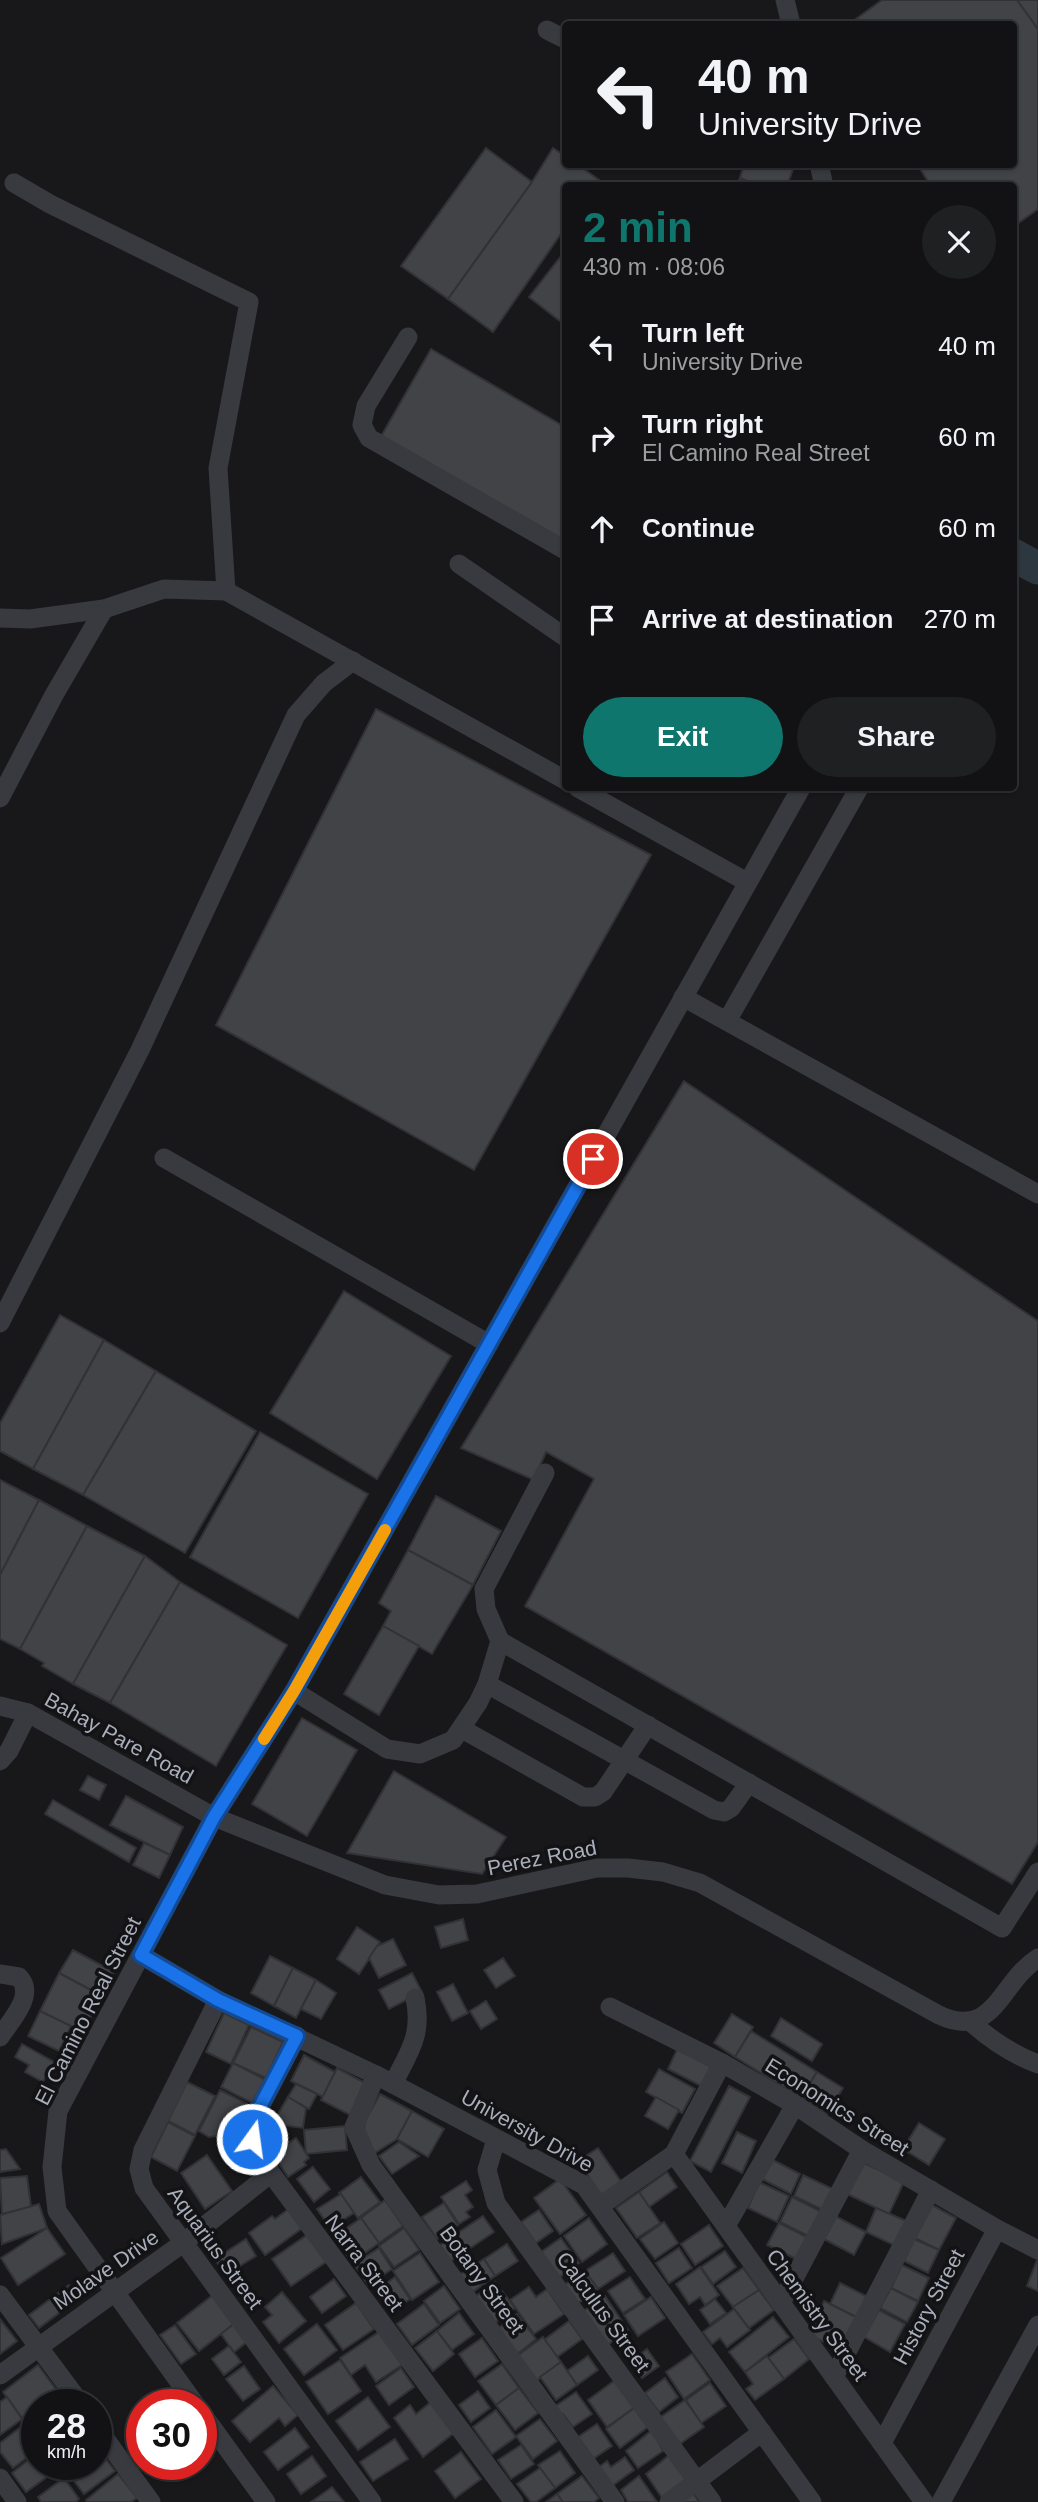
<!DOCTYPE html>
<html lang="en">
<head>
<meta charset="utf-8">
<style>
	:root { --surface:#121214; --page:#1f2022; --text:#f1f3f6; --muted:#9c9ea0; --line:#313234; --accent:#0f766e }
	body { margin:0; font-family:Helvetica,sans-serif; background:var(--page); color:var(--text); height:100vh; display:flex; flex-direction:column; font-size:26px; white-space:nowrap }
	* { box-sizing:border-box; margin:0 }
	p { font-size:23px; color:var(--muted) }
	.icon { flex:none; width:38px; height:38px; fill:none; stroke:currentColor; stroke-width:2; stroke-linecap:round; stroke-linejoin:round }
	.map { position:relative; flex:1; overflow:hidden }
	.panel { position:absolute; left:562px; top:182px; width:455px; height:609px; display:flex; flex-direction:column; background:var(--surface); border-radius:7px; box-shadow:0 2px 5px #0004,0 0 0 2px var(--line) }
	.panel>* { flex:none }
	.top-card { position:absolute; left:562px; top:21px; width:455px; height:147px; border-radius:7px; box-shadow:0 2px 5px #0004,0 0 0 2px var(--line); background:#121214; color:var(--text); overflow:hidden }
	.speed { position:absolute; left:21px; top:2389px; display:flex; gap:14px; font-size:35px; font-weight:700; text-align:center }
	.speed>* { display:grid; place-content:center; width:91px; height:91px; border-radius:50%; background:var(--surface); box-shadow:0 2px 5px #0004,0 0 0 2px var(--line); line-height:1 }
	.speed small { font-size:18px; font-weight:400 }
	.speed .limit { border:10px solid #d22; background:#fff; color:#111 }
	.pin { position:absolute; display:grid; place-items:center; width:60px; height:60px; color:#fff; margin:-30px; border:4px solid #fff; border-radius:50%; box-shadow:0 2px 7px #0007 }
	.me { position:absolute; width:77px; margin:-38px; rotate:14deg; stroke-linejoin:round; filter:drop-shadow(0 0 5px #0008) }
	.turn { display:flex; align-items:center; gap:24px; height:147px; padding:0 21px; font-size:32px }
	.turn .icon { width:91px; height:91px; stroke-width:2.5 }
	.turn b { display:block; font-size:49px; line-height:60px }
	.round { display:grid; place-items:center; flex:none; width:74px; height:74px; border-radius:37px; background:var(--page) }
	.headline { display:flex; align-items:center; justify-content:space-between; height:119px; padding:0 21px }
	h1 { font-size:42px; font-weight:700; line-height:52px; color:var(--accent) }
	.primary-button { display:flex; gap:14px; margin-top:auto; padding:14px 21px }
	.primary-button a { flex:1; height:80px; border-radius:42px; background:var(--accent); color:#fff; font-size:28px; font-weight:700; line-height:80px; text-align:center }
	.primary-button a+a { background:var(--page); color:var(--text) }
	ul { padding:0; list-style:none }
	li { display:flex; align-items:center; gap:21px; height:91px; padding:0 21px }
	li div { flex:1 }
	li b { display:block; font-size:26px }
	li em { font-style:normal }
	.map>svg:first-child { display:block }
</style>
</head>
<body>
<div class="map">
<svg width="1038" height="2502" viewBox="0 0 1038 2502">
	<rect width="100%" height="100%" fill="#18181a"/>
	<g fill="none" stroke-linecap="round" stroke-linejoin="round">
		<path stroke="#2d373f" stroke-width="33" d="M1013,555L1038,568"/>
	</g>
	<g fill="#424347" stroke="#323236" stroke-width="2">
		<path d="M882,0H1021L1038,28V209L1013,227V186H931L917,164H1013V24H849Z"/>
		<path d="M1017,0H1038V29Z"/>
		<path d="M486,148L532,182L448,299L401,266Z"/>
		<path d="M553,148L565,156V164H577L599,180L595,186H565V228L493,332L448,299L532,182Z"/>
		<path d="M744,164H780L793,169L787,186H761L740,178Z"/>
		<path d="M740,178L755,186H736Z"/>
		<path d="M565,251V325L529,297Z"/>
		<path d="M431,349L565,427V548L379,440Z"/>
		<path d="M376,709L651,855L474,1170L216,1025Z"/>
		<path d="M684,1081L1038,1321V1842L1012,1884L525,1606L594,1479L546,1452L534,1480L461,1448Z"/>
		<path d="M344,1291L451,1356L377,1479L270,1413Z"/>
		<path d="M60,1315L104,1340L33,1469L0,1451V1423Z"/>
		<path d="M104,1340L156,1371L83,1495L33,1469Z"/>
		<path d="M156,1371L256,1431L185,1553L83,1495Z"/>
		<path d="M260,1432L368,1494L298,1618L190,1557Z"/>
		<path d="M0,1480L39,1500L0,1575Z"/>
		<path d="M436,1496L501,1531L473,1585L408,1550Z"/>
		<path d="M39,1500L87,1526L20,1649L0,1639V1575Z"/>
		<path d="M87,1526L145,1556L73,1684L42,1666L44,1663L20,1649Z"/>
		<path d="M408,1550L473,1585L432,1654L383,1626L391,1611L379,1603Z"/>
		<path d="M145,1556L180,1582L110,1703L73,1684Z"/>
		<path d="M180,1582L287,1645L216,1766L110,1703Z"/>
		<path d="M383,1626L419,1646L379,1715L344,1694Z"/>
		<path d="M302,1718L357,1750L307,1836L252,1804Z"/>
		<path d="M394,1771L506,1837L482,1874L347,1853Z"/>
		<path d="M88,1776L106,1785L99,1800L80,1790Z"/>
		<path d="M126,1796L183,1827L170,1855L110,1825Z"/>
		<path d="M53,1800L136,1848L129,1862L45,1814Z"/>
		<path d="M144,1843L170,1855L159,1878L133,1865Z"/>
		<path d="M463,1919L468,1940L441,1948L435,1927Z"/>
		<path d="M357,1927L380,1942L359,1974L337,1959Z"/>
		<path d="M393,1939L406,1965L379,1978L369,1958L377,1946Z"/>
		<path d="M73,1950L114,1972L102,1996L59,1973Z"/>
		<path d="M270,1956L293,1968L274,2006L251,1993Z"/>
		<path d="M503,1958L515,1976L496,1988L484,1970Z"/>
		<path d="M293,1968L316,1980L296,2018L274,2006Z"/>
		<path d="M59,1973L102,1996L82,2033L40,2011Z"/>
		<path d="M412,1973L422,1992L389,2009L379,1990Z"/>
		<path d="M316,1980L336,1993L321,2019L301,2009Z"/>
		<path d="M453,1984L468,2013L452,2021L437,1992Z"/>
		<path d="M486,2001L497,2019L481,2029L470,2011Z"/>
		<path d="M40,2011L71,2026L59,2051L28,2036Z"/>
		<path d="M224,2013L249,2025L231,2064L206,2052Z"/>
		<path d="M732,2014L753,2027L735,2057L714,2043Z"/>
		<path d="M781,2018L822,2044L812,2061L771,2036Z"/>
		<path d="M251,2027L283,2042L266,2078L233,2063Z"/>
		<path d="M751,2031L817,2072L801,2098L735,2057Z"/>
		<path d="M680,2043L714,2061L701,2086L668,2069Z"/>
		<path d="M22,2044L54,2062L43,2082L25,2072L29,2065L15,2057Z"/>
		<path d="M304,2055L335,2072L323,2097L291,2081Z"/>
		<path d="M233,2063L268,2081L256,2105L221,2087Z"/>
		<path d="M337,2068L369,2085L352,2116L321,2100Z"/>
		<path d="M659,2069L695,2089L682,2113L646,2092Z"/>
		<path d="M817,2072L843,2088L827,2114L801,2098Z"/>
		<path d="M187,2082L215,2096L195,2135L168,2121Z"/>
		<path d="M296,2084L317,2094L309,2109L288,2097Z"/>
		<path d="M729,2086L750,2097L711,2172L690,2161Z"/>
		<path d="M220,2090L246,2103L229,2135L209,2137L199,2131Z"/>
		<path d="M380,2094L412,2111L397,2139L373,2154L363,2137L365,2121Z"/>
		<path d="M288,2097L306,2108L303,2128L272,2124Z"/>
		<path d="M656,2097L679,2110L668,2129L645,2116Z"/>
		<path d="M412,2111L444,2129L428,2157L397,2139Z"/>
		<path d="M168,2122L195,2136L177,2171L151,2157Z"/>
		<path d="M919,2123L945,2139L929,2165L903,2149Z"/>
		<path d="M345,2126L347,2150L306,2154L304,2130Z"/>
		<path d="M737,2132L756,2141L742,2173L722,2163Z"/>
		<path d="M296,2138L309,2158L304,2162L306,2165L288,2177L269,2148L284,2139L287,2144Z"/>
		<path d="M399,2142L419,2156L392,2174L379,2156Z"/>
		<path d="M598,2148L624,2186L604,2199L578,2161Z"/>
		<path d="M6,2149L20,2169L0,2172V2150Z"/>
		<path d="M207,2155L232,2191L205,2209L181,2173Z"/>
		<path d="M771,2159L800,2174L791,2194L762,2179Z"/>
		<path d="M862,2162L904,2182L889,2214L847,2194Z"/>
		<path d="M313,2167L330,2189L314,2202L297,2179Z"/>
		<path d="M667,2172L677,2187L649,2207L639,2192Z"/>
		<path d="M803,2175L835,2190L825,2211L794,2196Z"/>
		<path d="M27,2176L31,2207L2,2214L0,2178Z"/>
		<path d="M361,2177L380,2202L358,2218L339,2193Z"/>
		<path d="M560,2179L586,2215L560,2234L534,2198Z"/>
		<path d="M466,2181L472,2190L465,2195L473,2207L466,2212L470,2217L459,2224L441,2197Z"/>
		<path d="M759,2182L789,2196L777,2222L748,2208Z"/>
		<path d="M639,2192L660,2223L637,2238L616,2208Z"/>
		<path d="M341,2194L354,2213L330,2228L317,2209Z"/>
		<path d="M792,2197L824,2213L812,2238L780,2222Z"/>
		<path d="M385,2200L403,2226L379,2243L361,2218Z"/>
		<path d="M444,2203L458,2225L437,2239L422,2217Z"/>
		<path d="M39,2204L47,2228L2,2244L0,2215Z"/>
		<path d="M930,2204L956,2218L939,2250L911,2236Z"/>
		<path d="M290,2208L304,2227L265,2255L249,2233L272,2216L275,2219Z"/>
		<path d="M876,2208L909,2222L898,2247L866,2232Z"/>
		<path d="M539,2210L553,2231L536,2243L521,2222Z"/>
		<path d="M483,2216L494,2232L451,2261L440,2245Z"/>
		<path d="M835,2216L866,2232L854,2255L822,2238Z"/>
		<path d="M361,2218L379,2243L352,2262L334,2237Z"/>
		<path d="M589,2218L607,2244L582,2262L564,2236Z"/>
		<path d="M664,2222L678,2243L655,2259L640,2239Z"/>
		<path d="M779,2223L809,2238L798,2260L767,2245Z"/>
		<path d="M709,2225L723,2246L695,2265L681,2244Z"/>
		<path d="M47,2228L65,2254L18,2285L1,2258Z"/>
		<path d="M404,2228L419,2250L394,2267L379,2246Z"/>
		<path d="M307,2235L326,2262L291,2286L272,2259Z"/>
		<path d="M561,2238L579,2263L556,2280L538,2254Z"/>
		<path d="M246,2239L256,2256L225,2275L215,2259Z"/>
		<path d="M914,2239L939,2250L928,2273L904,2261Z"/>
		<path d="M507,2244L518,2261L495,2276L484,2259Z"/>
		<path d="M379,2248L392,2269L368,2285L354,2264Z"/>
		<path d="M679,2248L692,2268L669,2283L656,2263Z"/>
		<path d="M725,2251L736,2267L713,2284L701,2267Z"/>
		<path d="M420,2253L439,2282L412,2300L393,2271Z"/>
		<path d="M613,2253L625,2271L598,2289L585,2271Z"/>
		<path d="M484,2259L495,2276L470,2294L458,2276Z"/>
		<path d="M1037,2260H1038V2291L1027,2286Z"/>
		<path d="M902,2265L929,2278L918,2301L891,2288Z"/>
		<path d="M700,2267L719,2295L705,2305L700,2297L689,2304L676,2284Z"/>
		<path d="M743,2268L759,2290L733,2307L717,2286Z"/>
		<path d="M585,2271L598,2289L577,2304L564,2285Z"/>
		<path d="M395,2277L410,2299L391,2312L377,2290Z"/>
		<path d="M630,2277L645,2299L623,2313L608,2291Z"/>
		<path d="M334,2279L346,2296L322,2313L310,2297Z"/>
		<path d="M495,2282L515,2308L492,2325L472,2299Z"/>
		<path d="M840,2283L870,2298L860,2319L830,2304Z"/>
		<path d="M69,2285L79,2298L39,2328L29,2315Z"/>
		<path d="M444,2286L460,2309L440,2323L424,2301Z"/>
		<path d="M529,2287L536,2297L547,2289L564,2314L534,2334L510,2300Z"/>
		<path d="M891,2288L918,2302L907,2322L880,2308Z"/>
		<path d="M759,2290L774,2310L749,2328L733,2307Z"/>
		<path d="M282,2292L306,2321L279,2343L263,2322L272,2315L265,2307Z"/>
		<path d="M213,2295L235,2323L199,2351L177,2323Z"/>
		<path d="M605,2296L628,2330L606,2346L582,2312Z"/>
		<path d="M651,2297L665,2318L638,2336L624,2315Z"/>
		<path d="M715,2299L726,2313L710,2324L700,2310Z"/>
		<path d="M824,2301L860,2319L844,2351L808,2335Z"/>
		<path d="M356,2303L374,2329L343,2350L325,2325Z"/>
		<path d="M424,2304L439,2325L412,2345L397,2324Z"/>
		<path d="M734,2309L750,2330L727,2347L720,2338L712,2344L703,2332Z"/>
		<path d="M879,2310L905,2324L890,2352L864,2337Z"/>
		<path d="M459,2313L474,2334L452,2350L437,2331Z"/>
		<path d="M517,2314L536,2339L515,2356L495,2331Z"/>
		<path d="M773,2317L789,2337L745,2372L729,2352Z"/>
		<path d="M0,2319L17,2341L0,2354Z"/>
		<path d="M569,2321L582,2339L557,2357L544,2340Z"/>
		<path d="M235,2323L248,2341L234,2352L221,2334Z"/>
		<path d="M317,2324L337,2350L304,2375L284,2349Z"/>
		<path d="M175,2325L196,2354L181,2364L160,2335Z"/>
		<path d="M437,2331L454,2354L433,2371L415,2348Z"/>
		<path d="M379,2332L402,2365L376,2382L365,2365L351,2375L340,2358Z"/>
		<path d="M543,2337L561,2362L535,2382L517,2356Z"/>
		<path d="M482,2338L498,2361L475,2377L459,2354Z"/>
		<path d="M794,2339L809,2359L784,2379L768,2358Z"/>
		<path d="M229,2346L241,2362L224,2375L212,2359Z"/>
		<path d="M647,2349L659,2366L642,2378L630,2362Z"/>
		<path d="M692,2354L710,2380L684,2399L666,2372Z"/>
		<path d="M588,2356L598,2370L577,2385L567,2371Z"/>
		<path d="M767,2356L784,2379L755,2400L746,2389L753,2384L745,2372Z"/>
		<path d="M340,2360L361,2391L328,2414L306,2382Z"/>
		<path d="M561,2362L577,2385L556,2400L540,2377Z"/>
		<path d="M502,2364L519,2388L496,2405L478,2381Z"/>
		<path d="M38,2365L58,2392L41,2404H37V2408L22,2418L3,2392Z"/>
		<path d="M244,2366L260,2389L243,2401L226,2379Z"/>
		<path d="M401,2368L414,2387L389,2405L376,2386Z"/>
		<path d="M665,2378L678,2397L659,2412L645,2393Z"/>
		<path d="M614,2381L634,2408L607,2427L588,2400Z"/>
		<path d="M710,2383L726,2406L701,2423L686,2400Z"/>
		<path d="M273,2386L298,2415L285,2426L279,2418L250,2442L232,2421Z"/>
		<path d="M519,2388L538,2413L515,2430L496,2405Z"/>
		<path d="M478,2391L490,2408L471,2422L459,2405Z"/>
		<path d="M58,2392L67,2404H41Z"/>
		<path d="M576,2392L592,2414L573,2427L563,2414L557,2418L551,2409Z"/>
		<path d="M7,2397L22,2419L0,2435V2402Z"/>
		<path d="M368,2397L390,2427L358,2450L336,2421Z"/>
		<path d="M685,2400L704,2427L674,2448L655,2421Z"/>
		<path d="M431,2402L454,2433L423,2457L394,2418L410,2405L416,2414Z"/>
		<path d="M37,2408V2427L28,2414Z"/>
		<path d="M634,2408L648,2427L620,2448L606,2429Z"/>
		<path d="M496,2410L516,2437L492,2454L473,2427Z"/>
		<path d="M540,2419L557,2441L533,2459L516,2436Z"/>
		<path d="M26,2423L37,2437V2450L13,2468L0,2452V2443Z"/>
		<path d="M597,2424L612,2446L590,2461L575,2439Z"/>
		<path d="M295,2428L309,2447L278,2470L264,2452Z"/>
		<path d="M652,2430L663,2451L638,2468L626,2451Z"/>
		<path d="M395,2439L408,2459L373,2481L360,2462Z"/>
		<path d="M521,2445L534,2464L511,2479L498,2460Z"/>
		<path d="M560,2451L575,2473L555,2488L538,2465Z"/>
		<path d="M461,2452L481,2479L455,2498L435,2471Z"/>
		<path d="M36,2454L37,2464H43L51,2474L26,2492L12,2473Z"/>
		<path d="M102,2454L115,2471L84,2494L71,2477L88,2464H96V2458Z"/>
		<path d="M312,2456L326,2476L301,2494L287,2474Z"/>
		<path d="M668,2456L686,2479L662,2498L646,2474Z"/>
		<path d="M625,2457L634,2470L612,2486L599,2467L607,2461L611,2467Z"/>
		<path d="M540,2468L555,2488L536,2502H531L517,2484Z"/>
		<path d="M118,2474L137,2498L131,2502H87L86,2500Z"/>
		<path d="M582,2476L599,2498L594,2502H563L557,2494Z"/>
		<path d="M639,2476L657,2502H628L621,2490Z"/>
		<path d="M64,2478L79,2499L76,2502H41L38,2497Z"/>
		<path d="M332,2487L344,2502H311Z"/>
		<path d="M693,2493L699,2502H682Z"/>
		<path d="M557,2494L563,2502H546Z"/>
	</g>
	<g fill="none" stroke-linecap="round" stroke-linejoin="round">
		<g stroke="#393a40" stroke-width="19">
			<path d="M785,0L791,24"/>
			<path d="M547,30L565,39"/>
			<path d="M819,164L824,186"/>
			<path d="M14,183L50,204L249,302L218,468L226,591"/>
			<path d="M408,337L366,406L362,425L369,438L565,550"/>
			<path d="M459,564L565,637"/>
			<path d="M0,618L30,619L104,609L164,589L226,591L565,780"/>
			<path d="M578,788L747,882"/>
			<path d="M0,798L54,695L104,609"/>
			<path d="M683,997L1038,1194"/>
			<path d="M727,1021L859,788"/>
			<path d="M164,1158L489,1344"/>
			<path d="M0,1323L140,1050L296,715L324,683L353,661"/>
			<path d="M500,1641L1002,1928L1038,1872"/>
			<path d="M487,1684L714,1810L724,1812L731,1808L749,1783"/>
			<path d="M294,1691L387,1749L420,1754L453,1740L478,1703L487,1684L500,1641L486,1609L484,1589L545,1473"/>
			<path d="M0,1706L28,1713L214,1817L385,1885L439,1895L477,1894L597,1868H628L663,1872L700,1883L939,2015C994,2041 1000,1982 1038,1958"/>
			<path d="M462,1729L583,1797H595L603,1792L648,1725"/>
			<path d="M0,1761L9,1751L28,1713"/>
			<path d="M141,1955L218,2000L376,2075L584,2185L812,2502"/>
			<path d="M0,1974L19,1977C36,1995 11,2020 0,2037"/>
			<path d="M218,2000L143,2150L139,2169L144,2188L372,2502"/>
			<path d="M610,2007L722,2063L795,2105L862,2150L997,2229L1038,2250"/>
			<path d="M972,2023C993,2042 1012,2054 1038,2064"/>
			<path d="M297,2036L253,2120L252,2139L259,2157L514,2502"/>
			<path d="M376,2075L354,2127L371,2165L615,2502"/>
			<path d="M393,2084C409,2052 423,2035 415,1998"/>
			<path d="M496,2139L487,2170L496,2203L712,2502"/>
			<path d="M674,2154L924,2502"/>
			<path d="M600,2206L674,2154L722,2063"/>
			<path d="M726,2226L795,2105"/>
			<path d="M0,2295L81,2404"/>
			<path d="M781,2303L862,2150"/>
			<path d="M0,2375L183,2243L270,2174"/>
			<path d="M834,2377L931,2190"/>
			<path d="M195,2404L57,2211L52,2167L58,2111L214,1817L294,1691L801,788"/>
			<path d="M201,2412L266,2502"/>
			<path d="M96,2426L151,2502"/>
			<path d="M882,2443L997,2229"/>
			<path d="M0,2478L17,2502"/>
			<path d="M669,2502L762,2432"/>
			<path d="M941,2502L1038,2325"/>
		</g>
	</g>
	<g fill="none" stroke-linecap="round" stroke-linejoin="round">
		<g stroke="#114b97" stroke-width="18">
			<path id="route" d="M252,2139L253,2120L297,2036L218,2000L141,1955L214,1817L294,1691L593,1159"/>
		</g>
		<use href="#route" stroke="#1a73e8" stroke-width="12"/>
		<path stroke="#f59e0b" stroke-width="12" d="M264,1739L294,1691L385,1530"/>
	</g>
	<g text-anchor="middle" stroke-width="7" stroke-linejoin="round" paint-order="stroke">
		<g font-size="21" fill="#a9aebb" stroke="#131315">
			<text transform="translate(119 1738) rotate(29)" y="7">Bahay Pare Road</text>
			<text transform="translate(542 1858) rotate(-11)" y="7">Perez Road</text>
			<text transform="translate(88 2011) rotate(-63)" y="7">El Camino Real Street</text>
			<text transform="translate(837 2107) rotate(32)" y="7">Economics Street</text>
			<text transform="translate(527 2131) rotate(29)" y="7">University Drive</text>
			<text transform="translate(215 2248) rotate(54)" y="7">Aquarius Street</text>
			<text transform="translate(364 2263) rotate(53)" y="7">Narra Street</text>
			<text transform="translate(106 2270) rotate(-35)" y="7">Molave Drive</text>
			<text transform="translate(482 2280) rotate(54)" y="7">Botany Street</text>
			<text transform="translate(929 2307) rotate(-62)" y="7">History Street</text>
			<text transform="translate(603 2312) rotate(54)" y="7">Calculus Street</text>
			<text transform="translate(817 2315) rotate(54)" y="7">Chemistry Street</text>
		</g>
	</g>
</svg>
<div class="speed"><div>28<small>km/h</small></div><div class="limit">30</div></div>
<div class="pin" style="left:593px;top:1159px;background:#d93025"><svg class="icon" aria-label="arrive" viewBox="0 0 24 24"><path d="M6 21V4h12l-3 4 3 4H6"/></svg></div>
<svg class="me" style="left:252px;top:2139px" viewBox="-20 -20 40 40"><circle r="17" fill="#1a73e8" stroke="#fff" stroke-width="3"/><path d="M0-11L8 9 0 5-8 9z" fill="#fff"/></svg>
<div class="top-card">
<div class="turn"><svg class="icon" aria-label="left" viewBox="0 0 24 24"><path d="M17 20v-9H6M10 6l-5 5 5 5"/></svg><div><b>40 m</b>University Drive</div></div>
</div>
<section class="panel">
<div class="headline"><div><h1>2 min</h1><p>430 m · 08:06</p></div><a class="round"><svg class="icon" aria-label="close" viewBox="0 0 24 24"><path d="M6 6l12 12M18 6L6 18"/></svg></a></div>
<ul>
<li><svg class="icon" aria-label="left" viewBox="0 0 24 24"><path d="M17 20v-9H6M10 6l-5 5 5 5"/></svg><div><b>Turn left</b><p>University Drive</p></div><em>40 m</em></li>
<li><svg class="icon" aria-label="right" viewBox="0 0 24 24"><path d="M7 20v-9h11M14 6l5 5-5 5"/></svg><div><b>Turn right</b><p>El Camino Real Street</p></div><em>60 m</em></li>
<li><svg class="icon" aria-label="ahead" viewBox="0 0 24 24"><path d="M12 20V5M6 11l6-6 6 6"/></svg><div><b>Continue</b></div><em>60 m</em></li>
<li><svg class="icon" aria-label="arrive" viewBox="0 0 24 24"><path d="M6 21V4h12l-3 4 3 4H6"/></svg><div><b>Arrive at destination</b></div><em>270 m</em></li>
</ul>
<div class="primary-button"><a>Exit</a><a>Share</a></div>
</section>
</div>
</body>
</html>
